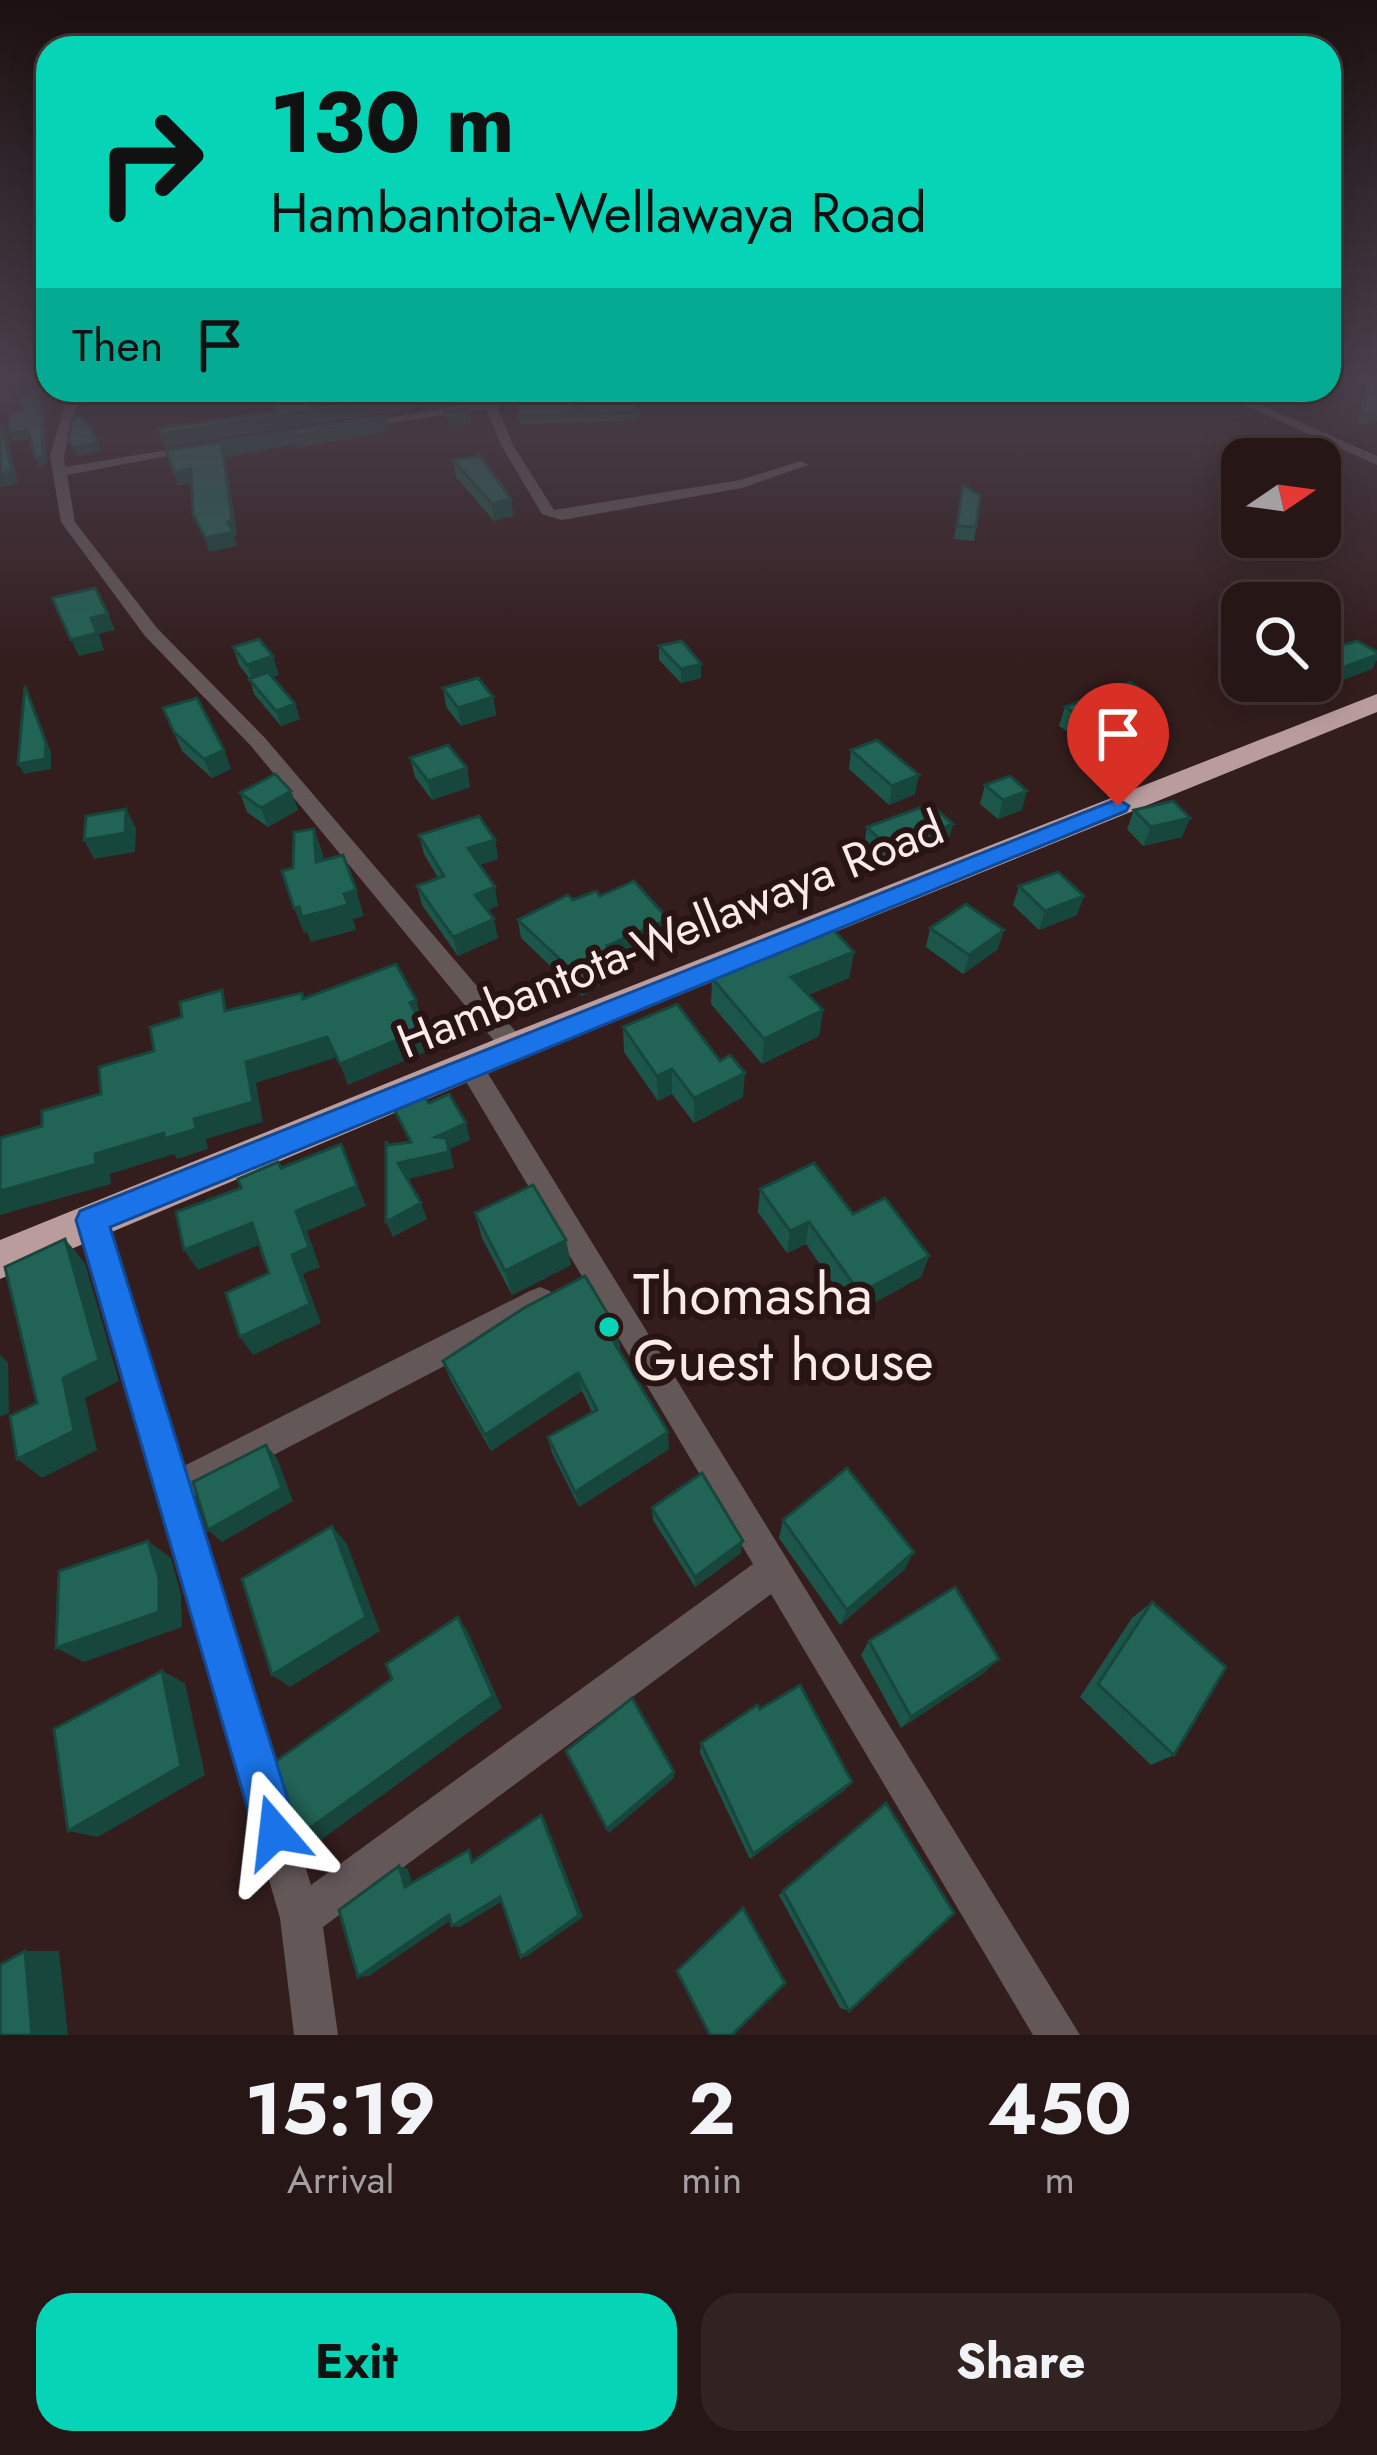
<!DOCTYPE html>
<html lang="en">
<head>
<meta charset="utf-8">
<style>
	:root { --surface:#261616; --page:#322323; --text:#f1f3f6; --muted:#a49fa1; --line:#423535; --accent:#05d5b6 }
	body { margin:0; font-family:Jost,sans-serif; background:var(--page); color:var(--text); height:100vh; display:flex; flex-direction:column; font-size:45px; white-space:nowrap }
	* { box-sizing:border-box; margin:0 }
	p { font-size:39px; color:var(--muted) }
	.icon { flex:none; width:66px; height:66px; fill:none; stroke:currentColor; stroke-width:2; stroke-linecap:round; stroke-linejoin:round }
	.map { position:relative; height:2035px; overflow:hidden }
	.panel { display:flex; flex-direction:column; background:var(--surface); flex:1 }
	.panel>* { flex:none }
	.top-card { position:absolute; left:36px; top:36px; width:1305px; height:366px; border-radius:36px; box-shadow:0 6px 30px #0003,0 0 0 3px var(--line); background:#05d5b6; color:#111; overflow:hidden }
	.needle { width:78px; rotate:77deg }
	.buttons { position:absolute; left:1221px; top:438px; display:grid; gap:24px }
	.buttons a { display:grid; place-items:center; width:120px; height:120px; border-radius:24px; background:var(--surface); box-shadow:0 6px 30px #0003,0 0 0 3px var(--line); font-size:60px }
	.pin { position:absolute; display:grid; place-items:center; width:102px; height:102px; color:#fff; margin:-123px -51px; border-radius:50% 50% 50% 0; rotate:-45deg; box-shadow:0 0 12px #0007 }
	.pin .icon { rotate:45deg }
	.me { position:absolute; width:132px; margin:-66px; rotate:343deg; stroke-linejoin:round; filter:drop-shadow(0 0 9px #0008) }
	.turn { display:flex; align-items:center; gap:42px; height:252px; padding:0 36px; font-size:54px }
	.turn .icon { width:156px; height:156px; stroke-width:2.5 }
	.turn b { display:block; font-size:84px; line-height:102px }
	.then { display:flex; align-items:center; height:114px; padding:0 36px; background:#0003; gap:24px; font-size:45px }
	.eta { display:flex; justify-content:space-evenly; align-items:center; height:204px; text-align:center }
	.eta b { font-size:72px; font-weight:700; line-height:84px }
	.action { display:flex; gap:24px; margin-top:auto; padding:24px 36px }
	.action a { flex:1; height:138px; border-radius:36px; background:var(--accent); color:#111; font-size:48px; font-weight:700; line-height:138px; text-align:center }
	.action a+a { background:var(--page); color:var(--text) }
	.map>svg:first-child { display:block }
</style>
</head>
<body>
<div class="map">
<svg width="1377" height="2035" viewBox="0 0 1377 2035">
	<rect width="100%" height="100%" fill="#331d1d"/>
	<g fill="none" stroke-linecap="round" stroke-linejoin="round">
		<g fill="#635757" fill-rule="evenodd">
			<path d="M69,390H81L64,456L65,467L197,445L203,449L67,475L75,522L157,628L265,738L523,1040L526,1047L523,1054H505L251,746L145,636L61,522L50,456Z"/>
			<path d="M1211,390H1227L1377,456V465Z"/>
			<path d="M482,392L492,395L513,445L554,510L740,480L801,461L808,465L742,488L562,520L542,514L501,445L486,409L356,428L350,424L483,402Z"/>
			<path d="M470,1056L479,1059L1080,2035H1033L771,1594L323,1927L338,2035H294L280,1918L77,1220L81,1211L91,1208L101,1211L105,1220L182,1467L530,1291L540,1287L550,1291L555,1301L550,1311L191,1498L311,1885L753,1564L461,1073L458,1066L461,1059Z"/>
		</g>
		<path fill="#ba9c9c" fill-rule="evenodd" d="M1377,694V712L527,1057L0,1279V1240L501,1037Z"/>
	</g>
	<g fill="#1c564a">
		<path d="M1367,381H1377V421L1357,426Z"/>
		<path d="M513,390L533,393L576,406L571,399L570,391L639,412V419L587,423L585,420L586,422L520,424Z"/>
		<path d="M453,460L511,499L513,516L494,521L456,477Z"/>
		<path d="M963,485L976,527L974,541L954,539Z"/>
		<path d="M659,646L701,678L681,683L659,660Z"/>
		<path d="M233,647L279,675L272,677L295,704L300,719L281,726L254,694L250,679L239,665Z"/>
		<path d="M1372,669L1311,692L1293,681H1320Z"/>
		<path d="M443,688L493,697L496,715L461,726L446,707Z"/>
		<path d="M1065,707L1146,717L1121,723L1080,740L1059,726Z"/>
		<path d="M163,708L224,750L231,769L212,778L182,751Z"/>
		<path d="M851,750L915,794L889,805L849,769Z"/>
		<path d="M410,758L467,768L470,787L432,800L415,777Z"/>
		<path d="M985,785L1022,810L998,819L980,804Z"/>
		<path d="M291,791L298,810L268,827L247,812L240,793Z"/>
		<path d="M1134,810L1190,818L1182,837L1143,846L1127,829Z"/>
		<path d="M867,827L948,843L886,867L864,846Z"/>
		<path d="M419,835L495,840L498,859L479,865L498,906L487,910L498,938L458,956L422,905L417,886L438,878L424,854Z"/>
		<path d="M1019,886L1077,915L1039,930L1013,905Z"/>
		<path d="M600,896L668,919V937L618,960L619,973L582,996L521,938L518,920L573,900Z"/>
		<path d="M930,928L998,949L963,974L926,947Z"/>
		<path d="M854,952L849,978L808,995L823,1010L819,1036L762,1064L711,1004L712,978Z"/>
		<path d="M623,1027L743,1097L694,1123L672,1094L658,1101L624,1052Z"/>
		<path d="M760,1189L853,1214L929,1256L921,1277L854,1314L806,1244L787,1253L758,1212Z"/>
		<path d="M475,1213L566,1240L571,1265L512,1295L482,1238Z"/>
		<path d="M618,1331L620,1349H618L669,1449L579,1507L552,1453L548,1437L592,1412L582,1391L491,1451L450,1379L443,1361Z"/>
		<path d="M652,1508L741,1553L695,1587L653,1520Z"/>
		<path d="M783,1520L905,1569L840,1625L779,1538Z"/>
		<path d="M1152,1602L1174,1755L1151,1765L1080,1697L1132,1618Z"/>
		<path d="M869,1641L985,1672L901,1728L861,1655Z"/>
		<path d="M760,1709L845,1790L750,1859L700,1753L701,1743Z"/>
		<path d="M877,1810L849,2011L840,2008L779,1895Z"/>
	</g>
	<g fill="#17463c">
		<path d="M45,381H48V390H51L49,400L44,388Z"/>
		<path d="M40,390L43,398L47,464L39,466L35,458Z"/>
		<path d="M458,390L460,401L165,447L161,434Z"/>
		<path d="M1377,410V421L1357,426L1362,414Z"/>
		<path d="M470,415L471,423L449,426L447,418Z"/>
		<path d="M386,418L388,431L297,448L296,444L226,458L237,535L234,536L237,546L209,552L205,538L228,522L222,445L295,431Z"/>
		<path d="M2,425L8,437L18,484L0,487Z"/>
		<path d="M28,431L32,439L11,441L8,433Z"/>
		<path d="M98,443L101,451L77,456L73,447Z"/>
		<path d="M191,469L196,483L178,486L174,473Z"/>
		<path d="M511,499L513,516L494,521L492,504Z"/>
		<path d="M108,614L115,630L99,634L104,650L79,656L71,640L91,618Z"/>
		<path d="M1377,655V660L1372,669L1311,692L1316,681H1320V676Z"/>
		<path d="M273,656L279,675L253,683L247,665Z"/>
		<path d="M701,664V678L681,683V669Z"/>
		<path d="M25,686L51,752V769L24,774L18,764Z"/>
		<path d="M493,697L496,715L461,726L458,708Z"/>
		<path d="M1153,698L1146,717L1121,723L1080,740L1086,721L1127,705Z"/>
		<path d="M295,704L300,719L281,726L276,711Z"/>
		<path d="M224,750L231,769L212,778L204,759Z"/>
		<path d="M467,768L470,787L432,800L428,781Z"/>
		<path d="M919,775L915,794L889,805L892,786Z"/>
		<path d="M291,791L298,810L268,827L261,808Z"/>
		<path d="M1027,791L1022,810L998,819L1003,800Z"/>
		<path d="M126,809L136,828L135,852L94,859L84,840Z"/>
		<path d="M1190,818L1182,837L1143,846L1151,827Z"/>
		<path d="M953,824L948,843L886,867L889,848Z"/>
		<path d="M314,829L323,854L324,887L316,862Z"/>
		<path d="M495,840L498,859L472,867L468,848Z"/>
		<path d="M495,887L498,906L479,914L475,895Z"/>
		<path d="M356,890L364,916L353,919L356,930L311,942L307,932L304,933L294,908Z"/>
		<path d="M1084,896L1077,915L1039,930L1045,911Z"/>
		<path d="M494,919L498,938L458,956L453,937Z"/>
		<path d="M668,919V937L618,960L619,973L582,996L580,978L607,946Z"/>
		<path d="M1004,930L998,949L963,974L969,955Z"/>
		<path d="M854,952L849,978L789,1003L791,977Z"/>
		<path d="M416,1000L422,1022L416,1024L410,1003Z"/>
		<path d="M823,1010L819,1036L762,1064L764,1039Z"/>
		<path d="M424,1029L430,1050L348,1085L340,1064Z"/>
		<path d="M327,1037L335,1058L256,1083L263,1122L206,1139L208,1149L177,1159L174,1154L110,1174L111,1184L0,1215V1191L194,1119L246,1062Z"/>
		<path d="M672,1069V1094L658,1101L657,1076Z"/>
		<path d="M745,1073L743,1097L694,1123V1098Z"/>
		<path d="M466,1123L470,1140L450,1149L454,1168L404,1180L398,1163L436,1137Z"/>
		<path d="M341,1144L366,1206L307,1231L320,1267L303,1274L321,1323L253,1355L240,1337L292,1255L296,1211Z"/>
		<path d="M421,1203L427,1219L393,1237L386,1222Z"/>
		<path d="M809,1222L806,1244L787,1253L790,1231Z"/>
		<path d="M252,1223L264,1243L198,1270L184,1250Z"/>
		<path d="M65,1239L85,1263L119,1381L85,1398L97,1450L42,1478L17,1459L63,1378Z"/>
		<path d="M566,1240L571,1265L512,1295L505,1271Z"/>
		<path d="M929,1256L921,1277L854,1314L860,1293Z"/>
		<path d="M618,1331L620,1349L612,1352L609,1334Z"/>
		<path d="M0,1355L8,1363L9,1413L0,1417Z"/>
		<path d="M578,1373L582,1391L491,1451L485,1435Z"/>
		<path d="M668,1432L669,1449L579,1507L575,1492Z"/>
		<path d="M266,1445L277,1458L293,1501L222,1542L208,1530Z"/>
		<path d="M332,1526L347,1544L380,1631L290,1687L272,1675Z"/>
		<path d="M148,1541L171,1558L181,1594L182,1627L84,1662L56,1648Z"/>
		<path d="M743,1541L741,1553L695,1587V1577Z"/>
		<path d="M914,1552L905,1569L840,1625L847,1610Z"/>
		<path d="M458,1617L468,1632L502,1708L314,1845L295,1839Z"/>
		<path d="M999,1659L985,1672L901,1728L911,1717Z"/>
		<path d="M162,1671L185,1683L205,1775L98,1837L68,1831Z"/>
		<path d="M674,1772V1778L609,1833L607,1829Z"/>
		<path d="M852,1782L845,1790L750,1859L753,1854Z"/>
		<path d="M541,1815L545,1820L583,1917L526,1957H521Z"/>
		<path d="M399,1866L408,1869L414,1890L405,1887Z"/>
		<path d="M500,1897L506,1899L460,1927L452,1926Z"/>
		<path d="M449,1915L457,1916L369,1976L358,1977Z"/>
		<path d="M25,1951H59L68,2035H32Z"/>
	</g>
	<g fill="#216456" stroke="#17463c" stroke-width="3">
		<path d="M1370,381H1377V410L1362,414Z"/>
		<path d="M40,390L43,456L35,458L28,431L8,433L10,413L23,412L18,393Z"/>
		<path d="M275,390H302L312,407L366,397L362,390H452L161,434L159,428L275,412L271,396L280,397Z"/>
		<path d="M514,390H530L533,393L558,392L585,414L519,416Z"/>
		<path d="M583,390H631L639,412L587,415L570,391Z"/>
		<path d="M466,409L470,415L447,418L445,412Z"/>
		<path d="M385,416L386,418L294,435L295,431L222,445L232,521L228,522L233,532L205,538L193,514L191,469L174,473L166,450Z"/>
		<path d="M83,417L98,443L73,447L68,438L73,418Z"/>
		<path d="M0,425H2L12,471L0,474Z"/>
		<path d="M480,456L511,499L492,504L453,460Z"/>
		<path d="M963,485L980,495L976,527L957,526Z"/>
		<path d="M95,588L108,614L91,618L97,633L71,640L52,598Z"/>
		<path d="M259,639L273,656L247,665L233,647Z"/>
		<path d="M682,641L701,664L681,669L659,646Z"/>
		<path d="M1357,641L1377,652V655L1320,676V651Z"/>
		<path d="M268,672L295,704L276,711L249,679Z"/>
		<path d="M478,678L493,697L458,708L443,688Z"/>
		<path d="M1130,682L1153,698L1127,705L1086,721L1065,707Z"/>
		<path d="M25,686L46,743L45,759L18,764Z"/>
		<path d="M197,698L224,750L204,759L174,732L163,708Z"/>
		<path d="M877,740L919,775L892,786L851,750Z"/>
		<path d="M448,745L467,768L428,781L410,758Z"/>
		<path d="M275,774L291,791L261,808L240,793Z"/>
		<path d="M1010,776L1027,791L1003,800L985,785Z"/>
		<path d="M1173,801L1190,818L1151,827L1134,810Z"/>
		<path d="M930,804L953,824L889,848L867,827Z"/>
		<path d="M126,809L125,833L84,840L86,816Z"/>
		<path d="M479,816L495,840L468,848L495,887L475,895L494,919L453,937L417,886L444,876L419,835Z"/>
		<path d="M314,829L316,862L343,855L356,890L344,894L348,905L302,917L299,907L294,908L282,871L293,868L294,832Z"/>
		<path d="M1058,872L1084,896L1045,911L1019,886Z"/>
		<path d="M634,881L668,919L607,946L617,955L580,978L518,920L568,895L573,900L596,891L600,896Z"/>
		<path d="M966,904L1004,930L969,955L930,928Z"/>
		<path d="M827,923L854,952L791,977L823,1010L764,1039L712,978Z"/>
		<path d="M396,964L416,1000L410,1003L424,1029L340,1064L327,1037L246,1062L253,1102L194,1119L196,1129L164,1139V1133L95,1154L96,1164L0,1191V1138L42,1126V1111L101,1094L99,1067L154,1051L150,1027L182,1017L180,1002L222,990L225,1011L302,993L303,999Z"/>
		<path d="M677,1004L720,1061L730,1055L745,1073L694,1098L672,1069L657,1076L623,1027Z"/>
		<path d="M422,1093L429,1103L449,1094L466,1123L436,1137L446,1138L449,1152L398,1163L421,1203L386,1222V1141L388,1145L411,1142L393,1107Z"/>
		<path d="M341,1144L357,1186L296,1211L309,1247L292,1255L310,1304L240,1337L226,1293L269,1273L252,1223L184,1250L176,1212L241,1188L238,1179L278,1162L281,1168Z"/>
		<path d="M814,1163L853,1214L885,1198L929,1256L860,1293L809,1222L790,1231L760,1189Z"/>
		<path d="M533,1185L566,1240L505,1271L475,1213Z"/>
		<path d="M65,1239L99,1360L63,1378L74,1431L17,1459L10,1416L37,1403L5,1267Z"/>
		<path d="M585,1276L618,1331L609,1334L668,1432L575,1492L548,1437L597,1410L578,1373L485,1435L443,1361L524,1308Z"/>
		<path d="M266,1445L282,1488L208,1530L193,1482Z"/>
		<path d="M847,1468L914,1552L847,1610L783,1520Z"/>
		<path d="M702,1473L743,1541L695,1577L652,1508Z"/>
		<path d="M332,1526L366,1617L272,1675L242,1579Z"/>
		<path d="M148,1541L159,1578V1612L56,1648L59,1571Z"/>
		<path d="M955,1587L999,1659L911,1717L869,1641Z"/>
		<path d="M1152,1602L1226,1667L1174,1755L1098,1684Z"/>
		<path d="M458,1617L493,1696L295,1839L269,1766L392,1679L386,1664Z"/>
		<path d="M162,1671L181,1766L68,1831L54,1729Z"/>
		<path d="M800,1685L852,1782L753,1854L701,1743L757,1705L760,1709Z"/>
		<path d="M632,1698L674,1772L607,1829L566,1751Z"/>
		<path d="M886,1803L954,1913L849,2011L783,1891Z"/>
		<path d="M541,1815L579,1915L521,1957L500,1897L452,1926L449,1915L358,1977L339,1910L399,1866L405,1887L469,1850L472,1862Z"/>
		<path d="M743,1908L785,1983L732,2035H710L677,1971Z"/>
		<path d="M25,1951L32,2035H0V1965Z"/>
	</g>
	<linearGradient id="sky" x2="0" y2="1"><stop stop-color="#1c1010"/><stop offset="0.57" stop-color="#4a404c"/><stop offset="1" stop-color="#4a404c" stop-opacity="0"/></linearGradient>
	<rect width="1377" height="665" fill="url(#sky)"/>
	<path fill="#1a73e8" stroke="#114b97" stroke-width="3" d="M1118,799L1129,806L1126,811L110,1227L298,1832L291,1848L275,1855L259,1848L76,1220L80,1211Z"/>
	<circle fill="#05d5b6" stroke="#291414" stroke-width="4.5" cx="609" cy="1327" r="12"/>
	<g text-anchor="middle" stroke-width="12" stroke-linejoin="round" paint-order="stroke">
		<g font-size="48" fill="#faeae9" stroke="#291414">
			<text transform="translate(670 934) rotate(-22)" y="17">Hambantota-Wellawaya Road</text>
		</g>
		<g font-size="57" fill="#faeae9" stroke="#291414" text-anchor="start">
			<text x="633" y="1314">Thomasha<tspan x="633" dy="66">Guest house</tspan></text>
		</g>
	</g>
</svg>
<div class="buttons">
<a><svg class="needle" viewBox="-14 -14 28 28"><path d="M0-13l5 13h-10z" fill="#e53935"/><path d="M0 13l5-13h-10z" fill="#a49fa1"/></svg></a>
<a><svg class="icon" aria-label="search" viewBox="0 0 24 24"><circle cx="10" cy="10" r="6"/><path d="M15 15l6 6"/></svg></a>
</div>
<div class="pin" style="left:1118px;top:806px;background:#d93025"><svg class="icon" aria-label="arrive" viewBox="0 0 24 24"><path d="M6 21V4h12l-3 4 3 4H6"/></svg></div>
<svg class="me" style="left:275px;top:1832px" viewBox="-20 -20 40 40"><path d="M0-17L14 15 0 8-14 15z" fill="#1a73e8" stroke="#fff" stroke-width="4"/></svg>
<div class="top-card">
<div class="turn"><svg class="icon" aria-label="right" viewBox="0 0 24 24"><path d="M7 20v-9h11M14 6l5 5-5 5"/></svg><div><b>130 m</b>Hambantota-Wellawaya Road</div></div>
<div class="then">Then<svg class="icon" aria-label="arrive" viewBox="0 0 24 24"><path d="M6 21V4h12l-3 4 3 4H6"/></svg></div>
</div>
</div>
<section class="panel">
<div class="eta">
<div><b>15:19</b><p>Arrival</p></div>
<div><b>2</b><p>min</p></div>
<div><b>450</b><p>m</p></div>
</div>
<div class="action"><a>Exit</a><a>Share</a></div>
</section>
</body>
</html>
